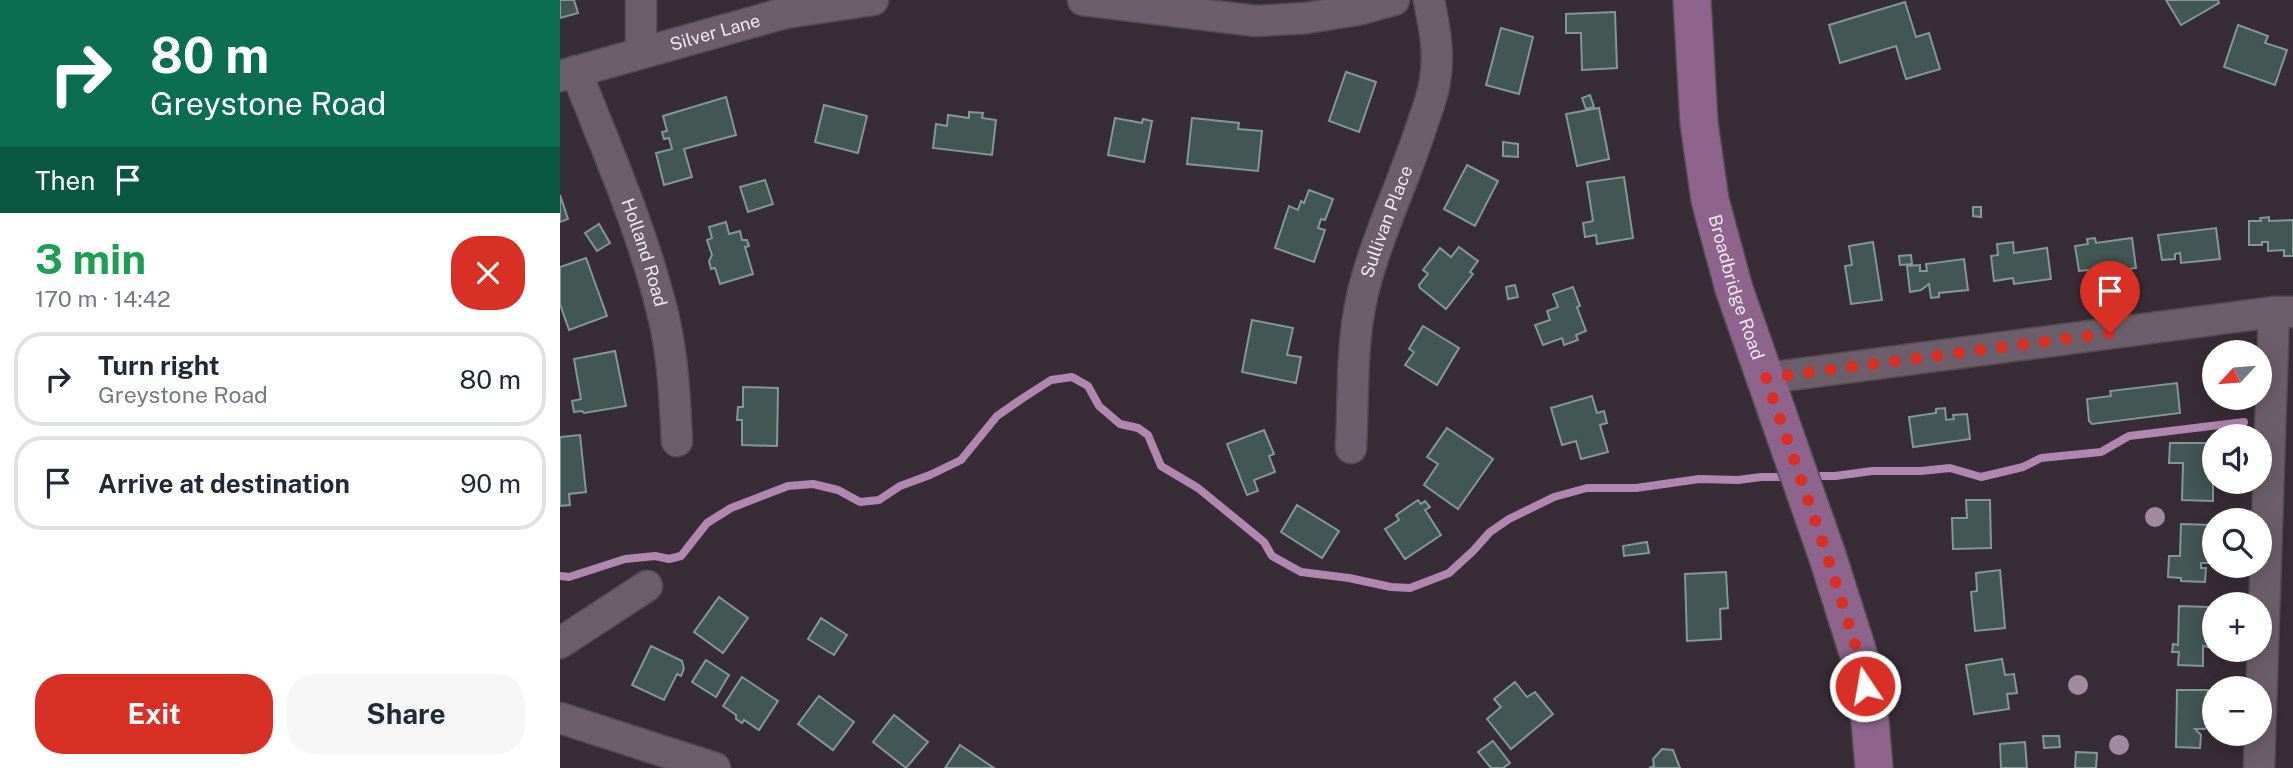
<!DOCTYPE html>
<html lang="en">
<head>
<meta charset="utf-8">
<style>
	:root { --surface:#fff; --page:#f6f6f7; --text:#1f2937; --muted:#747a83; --line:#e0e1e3; --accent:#d93025 }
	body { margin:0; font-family:"Public Sans",sans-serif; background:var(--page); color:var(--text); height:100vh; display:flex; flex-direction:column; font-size:26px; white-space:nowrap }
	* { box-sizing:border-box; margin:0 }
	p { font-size:23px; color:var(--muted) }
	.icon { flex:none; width:38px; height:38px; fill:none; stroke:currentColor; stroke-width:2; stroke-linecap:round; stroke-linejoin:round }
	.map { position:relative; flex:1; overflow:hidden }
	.panel { display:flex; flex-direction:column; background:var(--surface); width:560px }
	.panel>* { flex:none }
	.hud { background:#0b6e4f; color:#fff; overflow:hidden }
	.needle { width:46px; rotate:244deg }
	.fabs { position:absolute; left:1642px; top:340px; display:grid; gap:14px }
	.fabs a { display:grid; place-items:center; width:70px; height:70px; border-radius:50%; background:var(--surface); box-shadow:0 4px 18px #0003; font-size:35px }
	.pin { position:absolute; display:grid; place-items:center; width:60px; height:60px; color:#fff; margin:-72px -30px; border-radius:50% 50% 50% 0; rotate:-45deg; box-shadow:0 0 7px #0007 }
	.pin .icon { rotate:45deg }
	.me { position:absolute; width:77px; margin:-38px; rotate:348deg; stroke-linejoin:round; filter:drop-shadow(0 0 5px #0008) }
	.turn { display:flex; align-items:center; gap:24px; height:147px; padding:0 35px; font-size:32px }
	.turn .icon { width:91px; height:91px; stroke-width:2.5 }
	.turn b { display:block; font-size:49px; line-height:60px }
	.then { display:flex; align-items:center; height:66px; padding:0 35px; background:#0003; gap:14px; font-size:26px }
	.round { display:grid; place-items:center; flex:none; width:74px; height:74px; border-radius:28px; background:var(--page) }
	.head { display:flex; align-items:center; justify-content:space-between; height:119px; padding:0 35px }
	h1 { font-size:42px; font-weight:700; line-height:52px; color:#1e9e55 }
	.action { display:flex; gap:14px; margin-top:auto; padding:14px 35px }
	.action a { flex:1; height:80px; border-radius:28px; background:var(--accent); color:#fff; font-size:28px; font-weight:700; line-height:80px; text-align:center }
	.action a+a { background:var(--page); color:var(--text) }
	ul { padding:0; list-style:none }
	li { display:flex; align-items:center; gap:21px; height:94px; margin:0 14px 10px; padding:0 21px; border:4px solid var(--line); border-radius:28px }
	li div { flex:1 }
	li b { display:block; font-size:26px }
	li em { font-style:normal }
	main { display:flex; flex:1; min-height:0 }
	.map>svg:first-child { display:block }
</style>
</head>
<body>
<main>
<section class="panel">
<div class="hud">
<div class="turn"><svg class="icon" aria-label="right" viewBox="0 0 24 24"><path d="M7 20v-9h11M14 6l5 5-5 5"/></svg><div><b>80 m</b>Greystone Road</div></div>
<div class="then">Then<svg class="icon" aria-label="arrive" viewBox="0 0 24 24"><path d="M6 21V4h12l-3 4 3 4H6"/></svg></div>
</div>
<div class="head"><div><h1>3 min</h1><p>170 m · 14:42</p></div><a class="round" style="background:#d93025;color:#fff"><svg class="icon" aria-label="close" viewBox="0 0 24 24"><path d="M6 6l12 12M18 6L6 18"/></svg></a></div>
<ul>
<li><svg class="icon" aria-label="right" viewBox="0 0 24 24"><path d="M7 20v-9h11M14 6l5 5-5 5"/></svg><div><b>Turn right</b><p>Greystone Road</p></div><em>80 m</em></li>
<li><svg class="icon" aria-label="arrive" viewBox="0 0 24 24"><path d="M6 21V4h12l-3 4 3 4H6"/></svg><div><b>Arrive at destination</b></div><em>90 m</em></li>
</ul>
<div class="action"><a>Exit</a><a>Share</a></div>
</section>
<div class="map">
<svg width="1733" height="768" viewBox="0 0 1733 768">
	<rect width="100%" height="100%" fill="#382c37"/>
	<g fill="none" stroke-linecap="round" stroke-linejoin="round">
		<g stroke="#b186b0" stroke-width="8">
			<path d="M1249,476H1275L1312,471H1361L1390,468L1421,477L1463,467L1481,458L1541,452L1569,436L1684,422"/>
			<path d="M0,576L9,577L65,559L95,556L109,559L121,556L147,523L171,508L228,486L253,484L278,490L300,502L319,500L340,486L370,475L401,460L437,416L463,398L491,380L512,377L528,386L539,406L560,424L578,428L588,435L601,466L638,488L704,542L712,556L741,572L789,578L831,587L850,588L889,573L913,551L930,532L949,519L994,497L1027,488H1076L1139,479L1178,480L1201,477H1229"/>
		</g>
	</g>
	<g fill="#425654" stroke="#829895" stroke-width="2">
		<path d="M0,0H14L18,13L0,18Z"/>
		<path d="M1606,0H1658L1659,3L1621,25Z"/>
		<path d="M1345,2L1356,37L1369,33L1380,69L1346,79L1336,46L1280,63L1269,25Z"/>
		<path d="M1055,12L1057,68L1022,70L1021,33H1006V14Z"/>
		<path d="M1678,25L1708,36L1705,43L1727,50L1715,85L1664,67Z"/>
		<path d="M941,28L973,37L959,94L926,85Z"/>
		<path d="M786,72L816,82L799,132L769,121Z"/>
		<path d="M1030,95L1034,107L1026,109L1022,98Z"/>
		<path d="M166,97L176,135L124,149L132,177L104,185L96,153L112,149L109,138L104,139L102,132L107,131L103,116Z"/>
		<path d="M264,105L307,116L298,153L255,142Z"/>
		<path d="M1039,108L1049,159L1017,166L1006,114Z"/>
		<path d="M409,112L423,113L422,118L436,120L432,155L373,148L376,124L387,126L388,115L409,118Z"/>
		<path d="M555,118L582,123L583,119L592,121L584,162L548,155Z"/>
		<path d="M632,118L679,123L678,129L702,131L698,171L627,164Z"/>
		<path d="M943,142L958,144V157L943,156Z"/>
		<path d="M907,165L938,181L915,226L884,209Z"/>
		<path d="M1064,177L1073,238L1037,244L1036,235L1025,237L1023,223L1033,221L1027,182Z"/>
		<path d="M205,180L213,204L188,212L180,187Z"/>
		<path d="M749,190L773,199L765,220L761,219L758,228L765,230L754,262L715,248L729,206L738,210L741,201L744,203Z"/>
		<path d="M0,195L8,219L0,222Z"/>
		<path d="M1413,207H1421V217L1413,216Z"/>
		<path d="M1709,217V221L1733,220V256H1724V250L1708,251V242H1702V245H1689V221H1701L1700,218Z"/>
		<path d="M166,222L169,234L180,231L182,240H187L189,246L185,247L193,274L160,284L155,268L151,269L149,261L152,255L147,240L152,238L149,227Z"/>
		<path d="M39,224L50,243L37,251L25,233Z"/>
		<path d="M1656,228L1660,259L1621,263L1620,253L1615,254V259L1602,260L1598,235Z"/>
		<path d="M1535,238L1536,243L1572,238L1576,268L1529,275V270L1519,271L1515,246L1528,244L1527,239Z"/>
		<path d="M1313,242L1322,300L1291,304L1285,266L1292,265L1289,246Z"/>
		<path d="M1453,242L1454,253L1487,248L1491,279L1454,284L1453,278L1434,281L1431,256L1438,255L1437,244Z"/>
		<path d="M899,247L918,261L910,272L913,274L886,309L860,288L859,285L868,274L863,270L880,248L891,257Z"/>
		<path d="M1351,255L1352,264L1340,265L1339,256Z"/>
		<path d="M26,258L47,316L9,330L0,304V267Z"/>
		<path d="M1404,259L1408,290L1379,293V297L1371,298L1369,284L1361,290L1350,292L1347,266L1360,265V271H1367L1366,264Z"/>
		<path d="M955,285L958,297L948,299L946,287Z"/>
		<path d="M1013,287L1020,306L1017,307L1026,331L1016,335L1018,340L1004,345L1002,338L983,345L975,325L990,320L987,311L998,307L993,294Z"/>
		<path d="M692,320L733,328L727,355L741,357L736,383L682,372Z"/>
		<path d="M863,326L899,348L877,385L845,365L854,352L849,349Z"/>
		<path d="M55,351L66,406L24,413L22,411L14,412L12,401L21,399L14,359Z"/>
		<path d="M1617,383L1620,413L1532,424L1529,421L1527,399L1551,396L1550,391Z"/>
		<path d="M183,387L218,388L217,446L182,445V420H177L178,407H183Z"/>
		<path d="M1032,396L1037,413L1044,411L1047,423L1040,425L1048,452L1021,459L1016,441L1002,445L991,408Z"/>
		<path d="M1385,408L1386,420L1394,419L1393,415L1407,414L1410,439L1353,447L1349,417L1376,413V409Z"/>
		<path d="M887,428L933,459L898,509L864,485L878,464L867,457Z"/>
		<path d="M704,430L714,454L709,456L715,472L694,480L698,491L687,495L667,444Z"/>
		<path d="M20,435L26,492L9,494L10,505L0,506V437Z"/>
		<path d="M1610,443H1647V462L1653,463V501L1622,500L1623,463H1609Z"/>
		<path d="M858,500L861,504L865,501L870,507L865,510L881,535L845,559L825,529L839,520L836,515Z"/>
		<path d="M1406,500H1430L1431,548L1393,549L1392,518H1407Z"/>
		<path d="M737,505L779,531L762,558L721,532Z"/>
		<path d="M1621,524L1653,525L1654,548H1652L1651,563H1641V568H1646L1645,582L1621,581V578L1608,577L1609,556H1620Z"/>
		<path d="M1087,542L1089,553L1064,556L1063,546Z"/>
		<path d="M1440,570L1445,628L1415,631L1411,592L1417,591L1416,573Z"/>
		<path d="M1166,572L1168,608L1160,609L1161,639L1127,641L1125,574Z"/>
		<path d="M159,597L188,618L163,653L134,632Z"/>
		<path d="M1619,606L1649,607L1648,647L1643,646V666L1618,665L1619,652H1612L1613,644L1618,645Z"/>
		<path d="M261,618L287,635L274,655L248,639Z"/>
		<path d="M91,646L122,661L124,669L121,676L117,674L104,700L72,685Z"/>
		<path d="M1442,659L1445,675L1454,674L1457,693L1447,694L1449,709L1414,714L1406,665Z"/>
		<path d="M146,660L169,675L156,697L132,682Z"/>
		<path d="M182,677L218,701L199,730L184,720L182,723L176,719V715L163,706Z"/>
		<path d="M955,682L967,697L975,692L993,714L951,749L927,719L941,707L934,699Z"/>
		<path d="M1617,690H1648L1647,726L1645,729H1635L1641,735L1640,748L1616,747Z"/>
		<path d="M259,696L294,722L273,750L238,724Z"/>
		<path d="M334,715L368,742L346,768L313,742Z"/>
		<path d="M1483,736H1499L1500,747L1484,748Z"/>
		<path d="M933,741L950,763L943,768H931L918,752Z"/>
		<path d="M1465,742L1467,768H1441L1440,744Z"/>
		<path d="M400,745L434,768H385Z"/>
		<path d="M1102,749L1113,750L1120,768H1089L1094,766L1093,759Z"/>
		<path d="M1516,752L1537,753L1536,768H1515Z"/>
	</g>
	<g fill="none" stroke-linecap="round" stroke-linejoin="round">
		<g stroke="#554b54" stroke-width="33">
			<g id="minor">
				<path d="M81,0V52"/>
				<path d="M523,0L696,21L746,18L797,10L834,0"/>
				<path id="s1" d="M16,71C48,153 84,233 104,319C113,357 115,402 117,441"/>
				<path id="s2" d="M0,76L225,13L313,0"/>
				<path d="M1207,378L1714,312H1733"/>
				<path id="s3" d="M791,448C794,390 790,334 807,277C821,228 844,180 860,131C865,115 873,97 875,80C880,53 874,26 869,0"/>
				<path d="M0,643L87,586"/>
				<path d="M0,718L155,768"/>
				<path d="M1699,768L1714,312"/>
			</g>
		</g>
		<g stroke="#554b54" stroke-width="40">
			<g id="major">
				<path id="s4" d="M1132,0L1139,123L1150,200L1174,289L1267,555L1301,662L1309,709L1314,768"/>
			</g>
		</g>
		<use href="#minor" stroke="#6c5f6b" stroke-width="30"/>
		<use href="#major" stroke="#8e648d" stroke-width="37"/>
	</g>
	<g fill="#a189a0">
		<circle cx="1595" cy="517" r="10"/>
		<circle cx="1518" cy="685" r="10"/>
		<circle cx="1559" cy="745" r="10"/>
	</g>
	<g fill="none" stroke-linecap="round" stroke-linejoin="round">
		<path stroke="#d93025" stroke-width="12" stroke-dasharray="0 21.6" d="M1305,686L1301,663L1267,555L1206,378L1550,333"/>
	</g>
	<g text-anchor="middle" stroke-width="7" stroke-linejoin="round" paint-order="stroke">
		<g font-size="18" fill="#eee7ee" stroke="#382c37">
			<text dy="6" stroke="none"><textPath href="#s2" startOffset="161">Silver Lane</textPath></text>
			<text dy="6" stroke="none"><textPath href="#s3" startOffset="231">Sullivan Place</textPath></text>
			<text dy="6" stroke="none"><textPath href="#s1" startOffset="194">Holland Road</textPath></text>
			<text dy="6" stroke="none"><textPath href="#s4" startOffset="292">Broadbridge Road</textPath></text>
		</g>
	</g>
</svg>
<div class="fabs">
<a><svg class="needle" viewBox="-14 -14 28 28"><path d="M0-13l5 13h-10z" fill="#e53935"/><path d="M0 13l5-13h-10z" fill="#747a83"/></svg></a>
<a><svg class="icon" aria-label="sound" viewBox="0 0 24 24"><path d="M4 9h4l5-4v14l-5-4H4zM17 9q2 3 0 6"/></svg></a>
<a><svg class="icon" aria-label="search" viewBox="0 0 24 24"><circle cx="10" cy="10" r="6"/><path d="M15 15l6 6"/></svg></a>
<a>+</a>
<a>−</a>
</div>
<div class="pin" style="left:1550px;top:333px;background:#d93025"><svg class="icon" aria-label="arrive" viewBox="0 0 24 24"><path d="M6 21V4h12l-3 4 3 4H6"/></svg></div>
<svg class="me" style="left:1305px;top:686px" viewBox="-20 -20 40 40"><circle r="17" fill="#d93025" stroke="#fff" stroke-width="3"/><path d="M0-11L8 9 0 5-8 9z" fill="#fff"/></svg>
</div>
</main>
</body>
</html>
